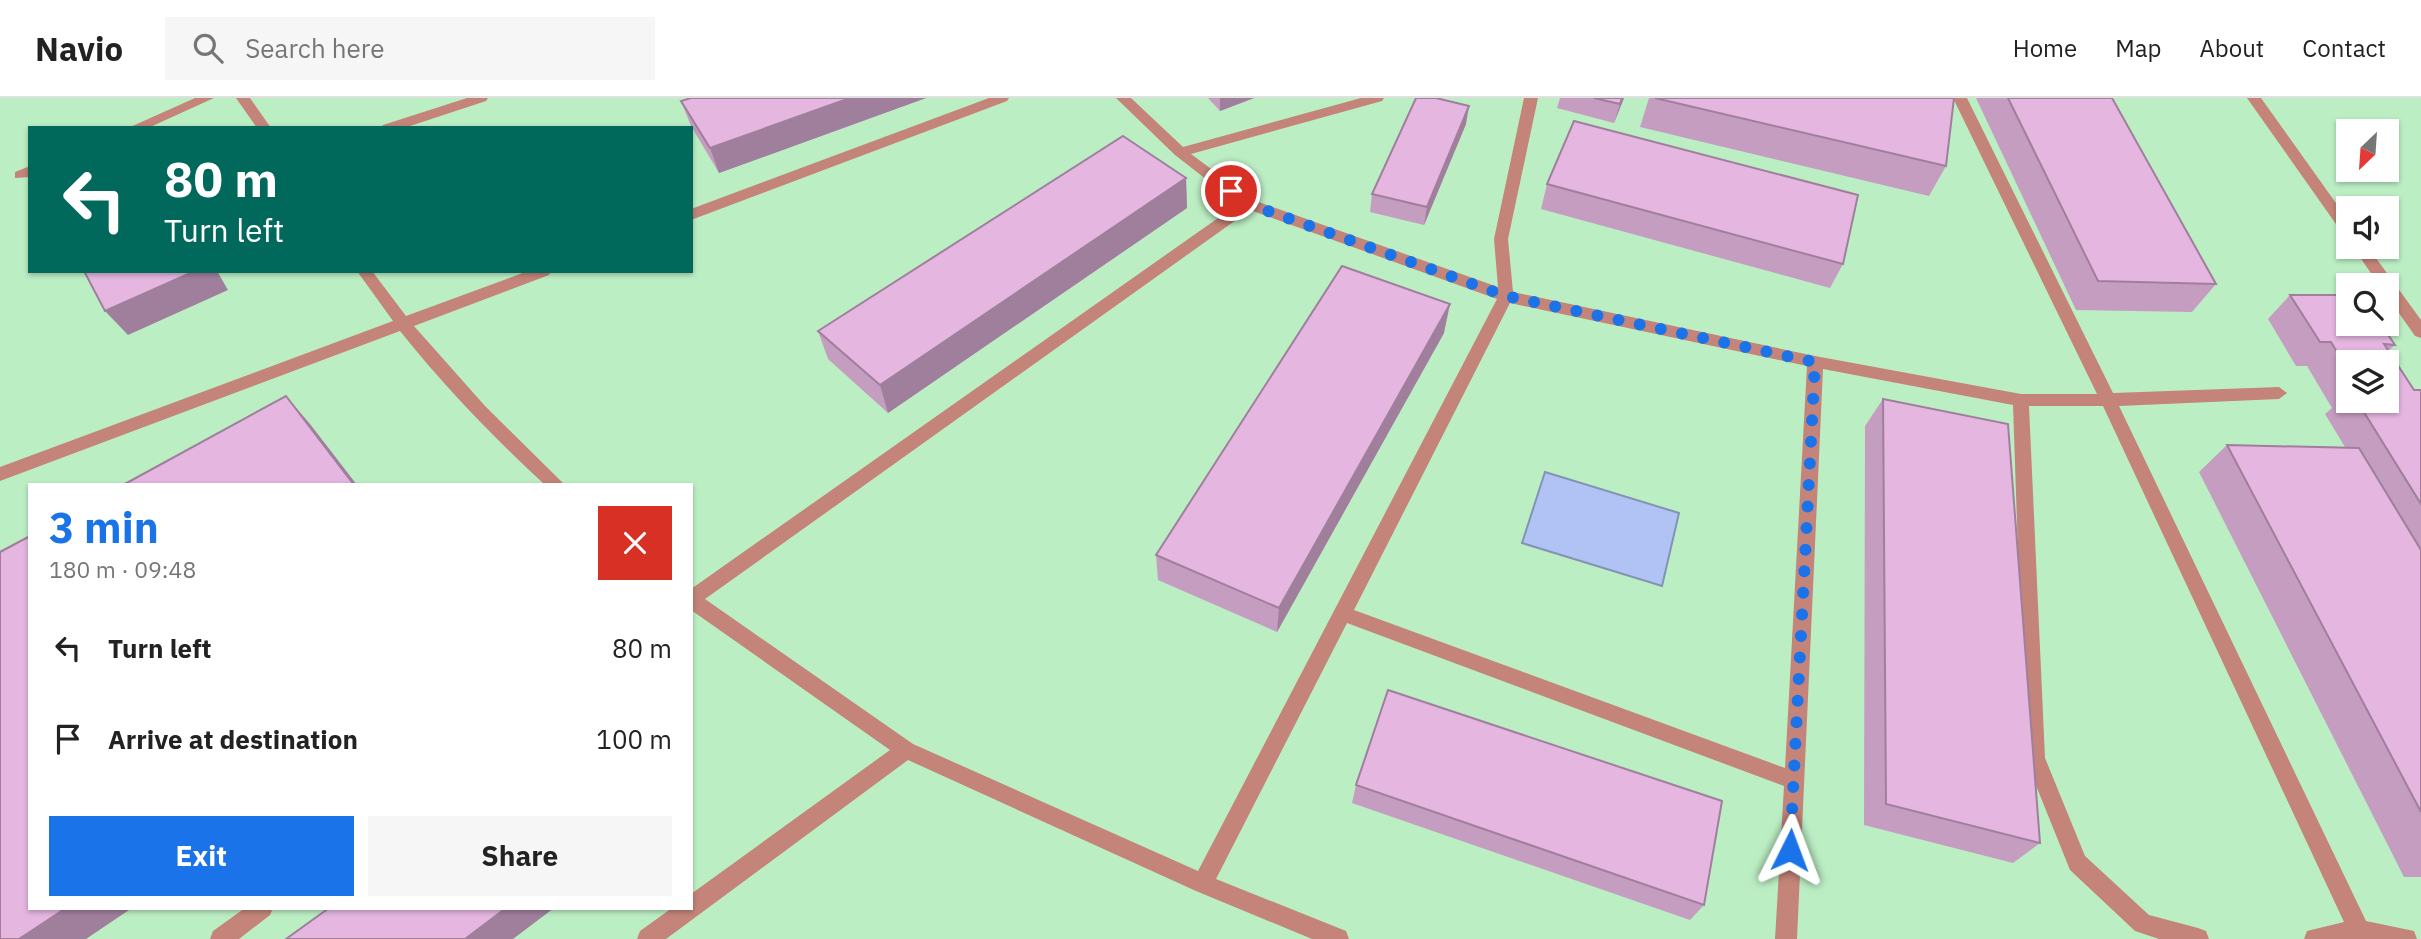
<!DOCTYPE html>
<html lang="en">
<head>
<meta charset="utf-8">
<style>
	:root { --surface:#fff; --page:#f6f6f6; --text:#222; --muted:#767676; --line:#e0e0e0; --accent:#1a73e8 }
	body { margin:0; font-family:"IBM Plex Sans",sans-serif; background:var(--page); color:var(--text); height:100vh; display:flex; flex-direction:column; font-size:26px; white-space:nowrap }
	* { box-sizing:border-box; margin:0 }
	p { font-size:23px; color:var(--muted) }
	.icon { flex:none; width:38px; height:38px; fill:none; stroke:currentColor; stroke-width:2; stroke-linecap:round; stroke-linejoin:round }
	.map { position:relative; flex:1; overflow:hidden }
	.panel { position:absolute; left:28px; top:385px; width:665px; height:427px; display:flex; flex-direction:column; background:var(--surface); border-radius:0px; box-shadow:0 2px 5px #0004 }
	.panel>* { flex:none }
	.hud { position:absolute; left:28px; top:28px; width:665px; height:147px; border-radius:0px; box-shadow:0 2px 5px #0004; background:#00695c; color:#fff; overflow:hidden }
	.needle { width:46px; rotate:205deg }
	.fabs { position:absolute; left:2336px; top:21px; display:grid; gap:14px }
	.fabs a { display:grid; place-items:center; width:63px; height:63px; border-radius:0px; background:var(--surface); box-shadow:0 2px 5px #0004; font-size:35px }
	.pin { position:absolute; display:grid; place-items:center; width:60px; height:60px; color:#fff; margin:-30px; border:4px solid #fff; border-radius:50%; box-shadow:0 2px 7px #0007 }
	.me { position:absolute; width:77px; margin:-38px; rotate:3deg; stroke-linejoin:round; filter:drop-shadow(0 0 5px #0008) }
	.turn { display:flex; align-items:center; gap:24px; height:147px; padding:0 21px; font-size:32px }
	.turn .icon { width:91px; height:91px; stroke-width:2.5 }
	.turn b { display:block; font-size:49px; line-height:60px }
	.round { display:grid; place-items:center; flex:none; width:74px; height:74px; border-radius:0px; background:var(--page) }
	.headline { display:flex; align-items:center; justify-content:space-between; height:119px; padding:0 21px }
	h1 { font-size:42px; font-weight:700; line-height:52px; color:var(--accent) }
	.cta { display:flex; gap:14px; margin-top:auto; padding:14px 21px }
	.cta a { flex:1; height:80px; border-radius:0px; background:var(--accent); color:#fff; font-size:28px; font-weight:700; line-height:80px; text-align:center }
	.cta a+a { background:var(--page); color:var(--text) }
	ul { padding:0; list-style:none }
	li { display:flex; align-items:center; gap:21px; height:91px; padding:0 21px }
	li div { flex:1 }
	li b { display:block; font-size:26px }
	li em { font-style:normal }
	header { display:flex; align-items:center; gap:42px; box-sizing:border-box; height:98px; padding:0 35px; background:var(--surface); border-bottom:2px solid var(--line) }
	header strong { font-size:33px }
	nav { display:flex; gap:38px; margin-inline-start:auto; font-size:24px }
	.search { width:490px; height:63px; background:var(--page); display:flex; align-items:center; gap:18px; box-sizing:border-box; padding:0 24px; border-radius:0px; color:var(--muted); font-size:26px }
	.map>svg:first-child { display:block }
</style>
</head>
<body>
<header>
<strong>Navio</strong>
<div class="search"><svg class="icon" aria-label="search" viewBox="0 0 24 24"><circle cx="10" cy="10" r="6"/><path d="M15 15l6 6"/></svg>Search here</div>
<nav><a>Home</a><a>Map</a><a>About</a><a>Contact</a></nav>
</header>
<div class="map">
<svg width="2421" height="841" viewBox="0 0 2421 841">
	<rect width="100%" height="100%" fill="#bceec4"/>
	<path fill="#b1c3f4" stroke="#8294b2" stroke-width="2" d="M1545,374L1679,415L1662,488L1522,445Z"/>
	<g fill="none" stroke-linecap="round" stroke-linejoin="round">
		<g fill="#c48479" fill-rule="evenodd">
			<path d="M195,0H214L148,30H128Z"/>
			<path d="M236,0H250L271,30H257Z"/>
			<path d="M467,0H488L486,3L404,30H381L383,27Z"/>
			<path d="M989,0H1009L1007,3L691,122V111Z"/>
			<path d="M1116,0H1131L1183,49L1361,0H1384L1382,3L1191,56L1253,102L1498,189L1494,141L1524,0H1538L1508,141L1513,194L1815,258L2021,296H2097L1953,0H1967L2113,295L2279,289L2287,295L2279,301L2119,308L2366,823L2414,833L2417,841H2304L2307,833L2344,824L2103,308H2029L2045,660L2085,758L2149,817L2198,830L2206,833L2209,841H2159L2135,833L2070,772L2025,660L2013,307L1823,271L1797,841H1775L1784,688L1347,525L1216,781L1346,833L1349,841H1312L1196,793L908,662L666,841H637L640,833L672,810H691V796L890,652L691,512V491L1238,106L1175,57ZM1250,112L1497,201L1198,773L913,646L705,501ZM1510,205L1807,268L1785,670L1354,512Z"/>
			<path d="M2247,0H2261L2348,122V137L2343,136Z"/>
			<path d="M30,68V79L15,80V74Z"/>
			<path d="M2353,149H2368L2421,222V240L2415,238L2387,198V187H2379Z"/>
			<path d="M357,173H372L406,218L528,173H551L549,177L414,228L485,308L565,387H545C493,339 444,288 400,233L0,383V369L393,223Z"/>
			<path d="M245,810H273L270,817L239,841H210L213,833Z"/>
		</g>
	</g>
	<g fill="#c49dc1" fill-rule="evenodd">
		<path d="M691,0H926L719,75L691,28L681,3Z"/>
		<path d="M1208,0H1254L1220,13Z"/>
		<path d="M1560,0H1624L1614,25L1557,10Z"/>
		<path d="M1649,0H1954L1946,68L1929,98L1640,29Z"/>
		<path d="M1976,0H2112L2216,186L2192,214L2076,212Z"/>
		<path d="M1466,26L1424,127L1370,114L1372,96Z"/>
		<path d="M1186,80L1187,110L888,315L828,261L818,233Z"/>
		<path d="M1547,86L1843,166L1830,190L1541,111Z"/>
		<path d="M2290,197L2395,247L2389,252L2414,292H2421V779H2404L2199,374L2227,347L2345,349L2325,316L2332,310L2307,268H2296L2268,221ZM2348,264L2387,303H2348Z"/>
		<path d="M1444,235L1277,534L1158,482L1156,457Z"/>
		<path d="M1883,301L2040,745L2013,765L1864,727L1865,328Z"/>
		<path d="M1356,687L1704,807L1690,822L1352,705Z"/>
	</g>
	<g fill="#a07f9d">
		<path d="M850,0H926L719,75L710,50Z"/>
		<path d="M1220,0H1254L1220,13Z"/>
		<path d="M1622,0H1624L1614,25Z"/>
		<path d="M1469,8L1466,26L1424,127L1427,109Z"/>
		<path d="M1186,80L1187,110L888,315L880,287Z"/>
		<path d="M195,173H217L228,192L128,237L105,213Z"/>
		<path d="M1450,206L1444,235L1277,534L1279,510Z"/>
		<path d="M286,298L310,326L357,387H354Z"/>
		<path d="M66,810H132L86,841H19Z"/>
		<path d="M506,810H554L513,841H465Z"/>
	</g>
	<g fill="#e4b6e0" stroke="#a07f9d" stroke-width="2">
		<path d="M691,0H850L710,50L681,3Z"/>
		<path d="M1416,0H1436L1469,8L1427,109L1372,96Z"/>
		<path d="M1594,0H1622L1620,6Z"/>
		<path d="M1655,0H1954L1946,68Z"/>
		<path d="M2008,0H2112L2216,186L2098,183Z"/>
		<path d="M1574,23L1858,97L1843,166L1547,86Z"/>
		<path d="M1123,38L1186,80L880,287L818,233Z"/>
		<path d="M1342,168L1450,206L1279,510L1156,457Z"/>
		<path d="M84,173H195L105,213Z"/>
		<path d="M2290,197H2348V226H2381L2395,247L2384,246L2414,292H2421V406L2357,303H2387V264H2348V272L2331,244H2320Z"/>
		<path d="M286,298L354,387H123Z"/>
		<path d="M1883,301L2008,326L2040,745L1886,706Z"/>
		<path d="M2227,347L2359,350L2421,452V714Z"/>
		<path d="M30,438V810H66L19,841H0V454Z"/>
		<path d="M1388,592L1722,703L1704,807L1356,687Z"/>
		<path d="M329,810H506L465,841H286Z"/>
	</g>
	<g fill="none" stroke-linecap="round" stroke-linejoin="round">
		<path stroke="#1a73e8" stroke-width="12" stroke-dasharray="0 21.6" d="M1231,93L1248,106L1506,198L1815,264L1790,752"/>
	</g>
</svg>
<div class="fabs">
<a><svg class="needle" viewBox="-14 -14 28 28"><path d="M0-13l5 13h-10z" fill="#e53935"/><path d="M0 13l5-13h-10z" fill="#767676"/></svg></a>
<a><svg class="icon" aria-label="sound" viewBox="0 0 24 24"><path d="M4 9h4l5-4v14l-5-4H4zM17 9q2 3 0 6"/></svg></a>
<a><svg class="icon" aria-label="search" viewBox="0 0 24 24"><circle cx="10" cy="10" r="6"/><path d="M15 15l6 6"/></svg></a>
<a><svg class="icon" aria-label="layers" viewBox="0 0 24 24"><path d="M12 4l9 5-9 5-9-5zM3 14l9 5 9-5"/></svg></a>
</div>
<div class="pin" style="left:1231px;top:93px;background:#d93025"><svg class="icon" aria-label="arrive" viewBox="0 0 24 24"><path d="M6 21V4h12l-3 4 3 4H6"/></svg></div>
<svg class="me" style="left:1790px;top:752px" viewBox="-20 -20 40 40"><path d="M0-17L14 15 0 8-14 15z" fill="#1a73e8" stroke="#fff" stroke-width="4"/></svg>
<div class="hud">
<div class="turn"><svg class="icon" aria-label="left" viewBox="0 0 24 24"><path d="M17 20v-9H6M10 6l-5 5 5 5"/></svg><div><b>80 m</b>Turn left</div></div>
</div>
<section class="panel">
<div class="headline"><div><h1>3 min</h1><p>180 m · 09:48</p></div><a class="round" style="background:#d93025;color:#fff"><svg class="icon" aria-label="close" viewBox="0 0 24 24"><path d="M6 6l12 12M18 6L6 18"/></svg></a></div>
<ul>
<li><svg class="icon" aria-label="left" viewBox="0 0 24 24"><path d="M17 20v-9H6M10 6l-5 5 5 5"/></svg><div><b>Turn left</b></div><em>80 m</em></li>
<li><svg class="icon" aria-label="arrive" viewBox="0 0 24 24"><path d="M6 21V4h12l-3 4 3 4H6"/></svg><div><b>Arrive at destination</b></div><em>100 m</em></li>
</ul>
<div class="cta"><a>Exit</a><a>Share</a></div>
</section>
</div>
</body>
</html>
